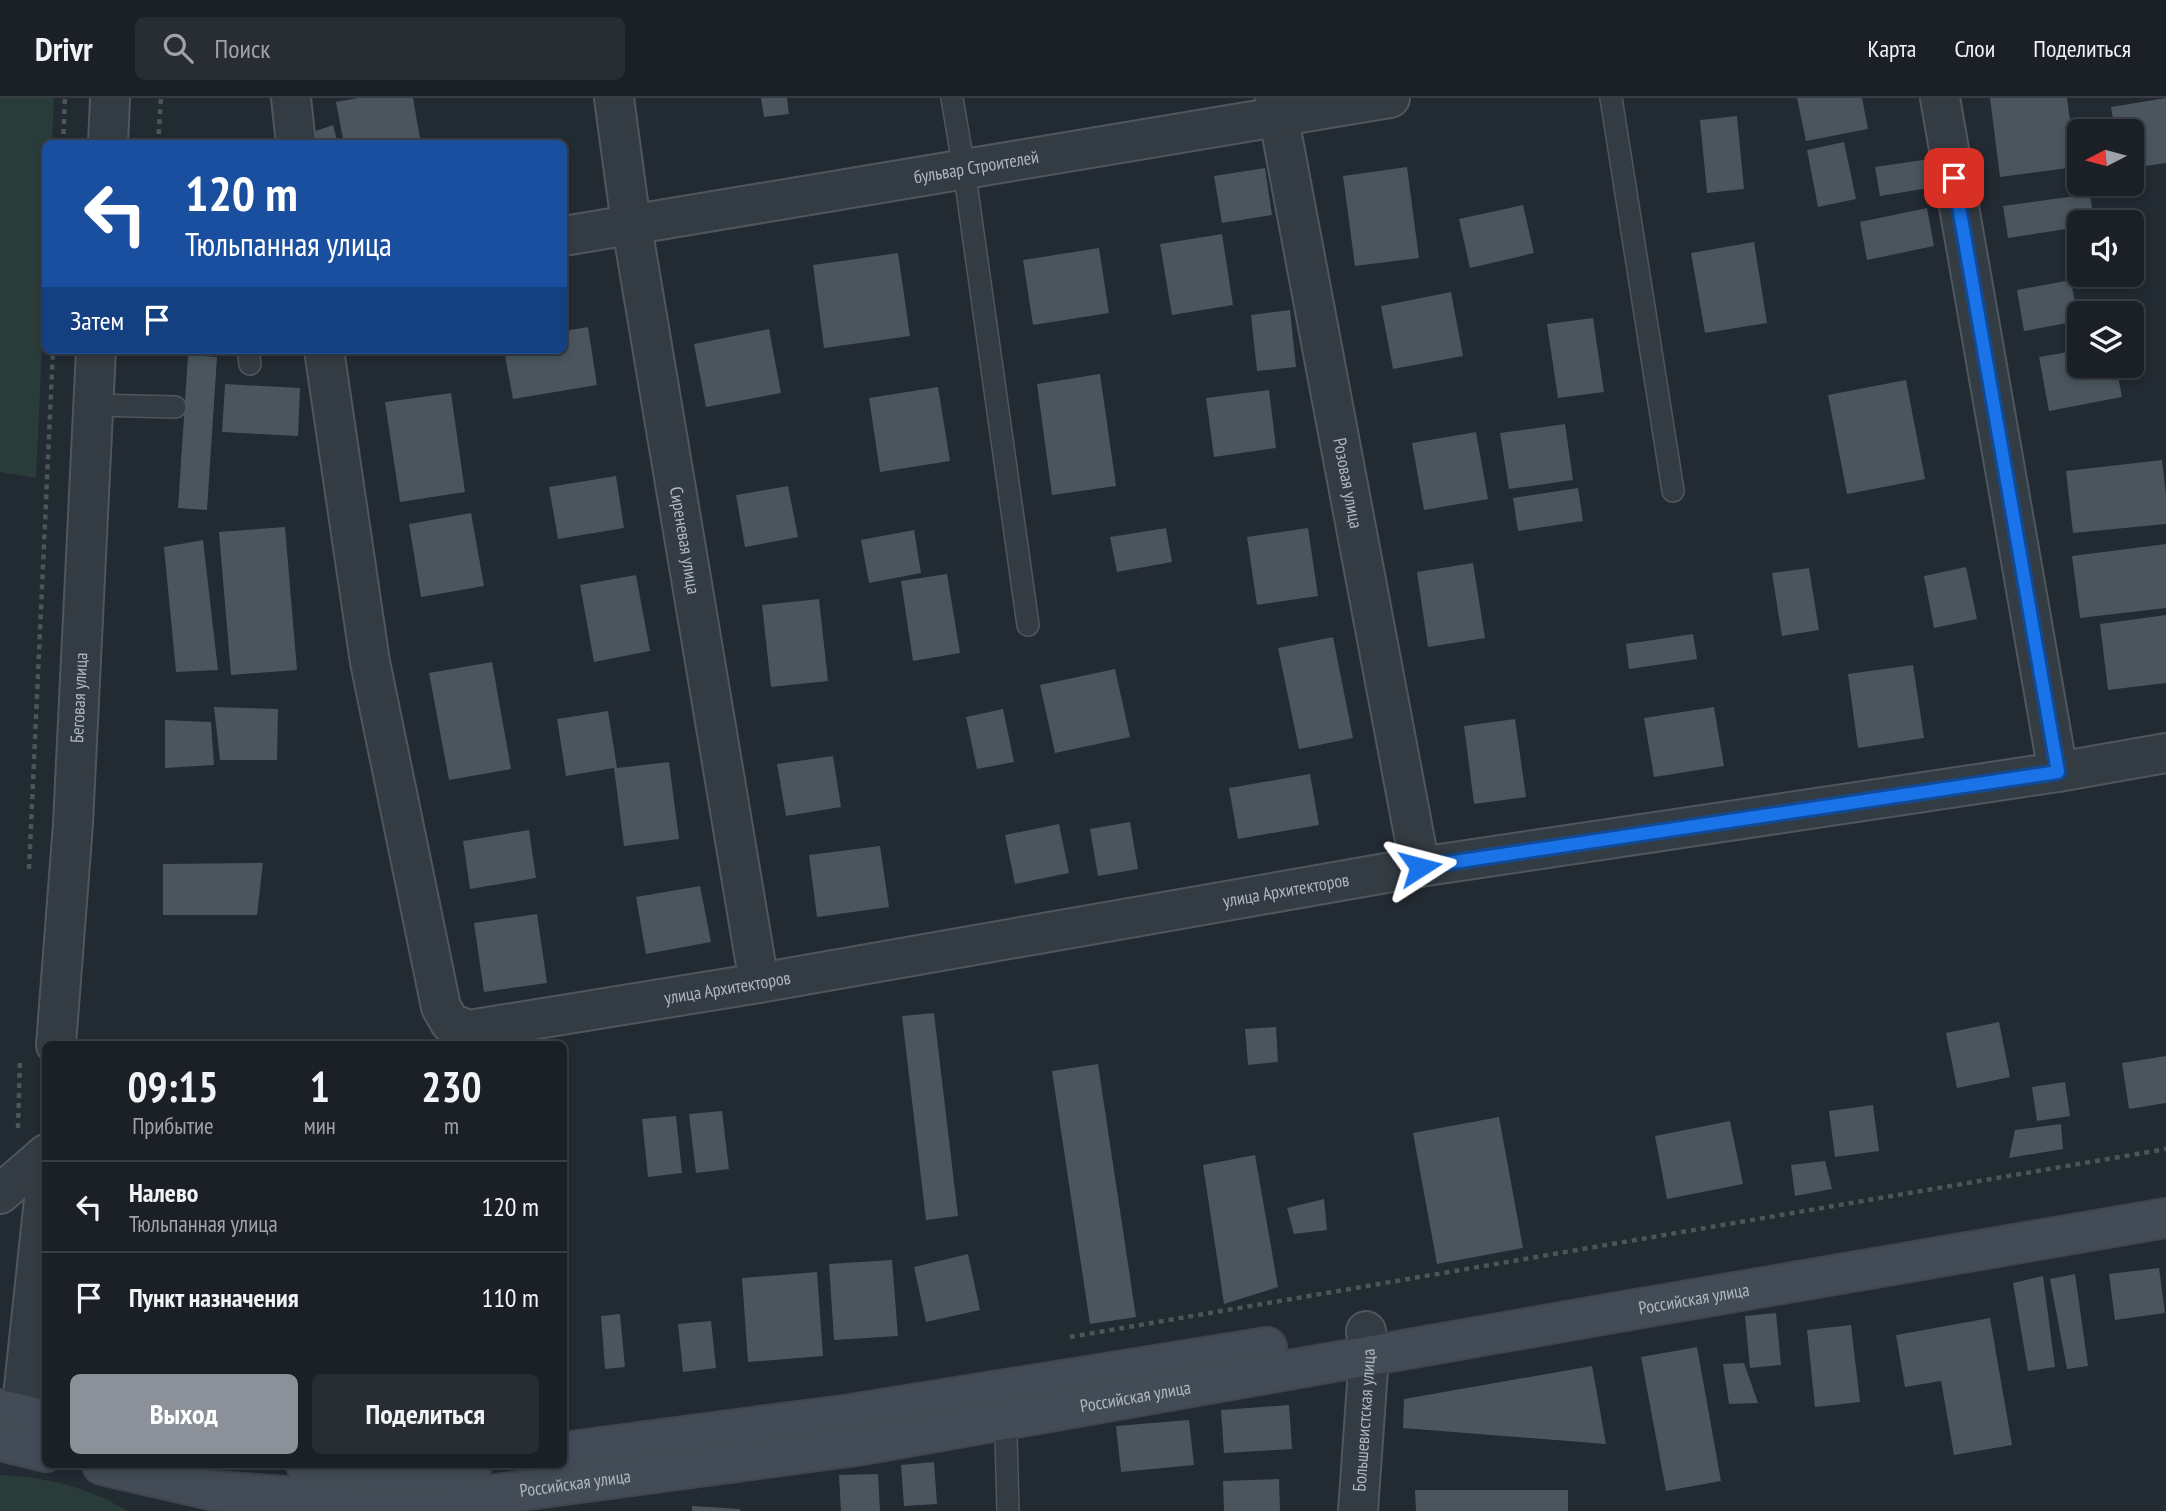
<!DOCTYPE html>
<html lang="ru">
<head>
<meta charset="utf-8">
<style>
	:root { --surface:#1a2026; --page:#272d32; --text:#f1f3f6; --muted:#9fa3a7; --line:#383e43; --accent:#8c9099 }
	body { margin:0; font-family:"PT Sans Narrow",sans-serif; background:var(--page); color:var(--text); height:100vh; display:flex; flex-direction:column; font-size:26px; white-space:nowrap }
	* { box-sizing:border-box; margin:0 }
	p { font-size:23px; color:var(--muted) }
	.icon { flex:none; width:38px; height:38px; fill:none; stroke:currentColor; stroke-width:2; stroke-linecap:round; stroke-linejoin:round }
	.map { position:relative; flex:1; overflow:hidden }
	.drawer { position:absolute; left:42px; top:943px; width:525px; height:427px; display:flex; flex-direction:column; background:var(--surface); border-radius:10px; box-shadow:0 4px 10px #0003,0 0 0 2px var(--line) }
	.drawer>* { flex:none }
	.hud { position:absolute; left:42px; top:42px; width:525px; height:214px; border-radius:10px; box-shadow:0 4px 10px #0003,0 0 0 2px var(--line); background:#1a4fa0; color:#fff; overflow:hidden }
	.needle { width:46px; rotate:264deg }
	.tools { position:absolute; left:2067px; top:21px; display:grid; gap:14px }
	.tools a { display:grid; place-items:center; width:77px; height:77px; border-radius:10px; background:var(--surface); box-shadow:0 4px 10px #0003,0 0 0 2px var(--line); font-size:35px }
	.pin { position:absolute; display:grid; place-items:center; width:60px; height:60px; color:#fff; margin:-30px; border-radius:14px; box-shadow:0 4px 10px #0006 }
	.me { position:absolute; width:77px; margin:-38px; rotate:81deg; stroke-linejoin:round; filter:drop-shadow(0 0 5px #0008) }
	.turn { display:flex; align-items:center; gap:24px; height:147px; padding:0 28px; font-size:32px }
	.turn .icon { width:91px; height:91px; stroke-width:2.5 }
	.turn b { display:block; font-size:49px; line-height:60px }
	.then { display:flex; align-items:center; height:66px; padding:0 28px; background:#0003; gap:14px; font-size:26px }
	.eta { display:flex; justify-content:space-evenly; align-items:center; height:119px; text-align:center }
	.eta b { font-size:42px; font-weight:800; line-height:49px }
	.cta { display:flex; gap:14px; margin-top:auto; padding:14px 28px }
	.cta a { flex:1; height:80px; border-radius:10px; background:var(--accent); color:#fff; font-size:28px; font-weight:800; line-height:80px; text-align:center }
	.cta a+a { background:var(--page); color:var(--text) }
	ul { padding:0; list-style:none }
	li { display:flex; align-items:center; gap:21px; height:91px; padding:0 28px; border-top:2px solid var(--line) }
	li div { flex:1 }
	li b { display:block; font-size:26px }
	li em { font-style:normal }
	header { display:flex; align-items:center; gap:42px; box-sizing:border-box; height:98px; padding:0 35px; background:var(--surface); border-bottom:2px solid var(--line) }
	header strong { font-size:33px }
	nav { display:flex; gap:38px; margin-inline-start:auto; font-size:24px }
	.search { width:490px; height:63px; background:var(--page); display:flex; align-items:center; gap:18px; box-sizing:border-box; padding:0 24px; border-radius:10px; color:var(--muted); font-size:26px }
	.map>svg:first-child { display:block }
</style>
</head>
<body>
<header>
<strong>Drivr</strong>
<div class="search"><svg class="icon" aria-label="search" viewBox="0 0 24 24"><circle cx="10" cy="10" r="6"/><path d="M15 15l6 6"/></svg>Поиск</div>
<nav><a>Карта</a><a>Слои</a><a>Поделиться</a></nav>
</header>
<div class="map">
<svg width="2166" height="1413" viewBox="0 0 2166 1413">
	<rect width="100%" height="100%" fill="#222a32"/>
	<g fill="#2a3c3a">
		<path d="M0,0H54L52,45L46,46L45,184L36,380L0,374Z"/>
		<path d="M0,1377C47,1379 87,1389 128,1413H0Z"/>
	</g>
	<g fill="#4a555e">
		<path d="M358,0H413L421,46H344L336,4Z"/>
		<path d="M761,0H787L789,16L764,19Z"/>
		<path d="M1797,0H1862L1868,31L1806,43Z"/>
		<path d="M1990,0H2067L2076,69L2000,79Z"/>
		<path d="M2166,0V65L2132,70V33H2115L2111,9Z"/>
		<path d="M1737,18L1744,91L1707,95L1700,22Z"/>
		<path d="M333,27L338,46H315L313,34Z"/>
		<path d="M1844,44L1856,101L1818,109L1807,52Z"/>
		<path d="M1937,60L1941,88L1880,98L1875,69Z"/>
		<path d="M1407,69L1419,160L1355,168L1343,78Z"/>
		<path d="M1265,70L1272,117L1222,125L1214,78Z"/>
		<path d="M2090,96L2094,124H2079V129L2008,140L2003,108Z"/>
		<path d="M1523,107L1534,155L1470,170L1459,121Z"/>
		<path d="M1927,110L1934,148L1867,162L1860,124Z"/>
		<path d="M1222,136L1233,207L1172,217L1160,146Z"/>
		<path d="M1754,144L1767,225L1705,235L1691,155Z"/>
		<path d="M1099,150L1109,215L1033,227L1023,162Z"/>
		<path d="M898,155L910,238L824,250L813,167Z"/>
		<path d="M2071,182L2078,223L2024,233L2017,192Z"/>
		<path d="M1451,194L1463,258L1393,271L1381,208Z"/>
		<path d="M1290,212L1296,269L1257,273L1251,217Z"/>
		<path d="M1593,220L1604,294L1558,300L1547,226Z"/>
		<path d="M588,229L597,287L513,301L504,252H564V233Z"/>
		<path d="M769,231L781,295L706,309L694,246Z"/>
		<path d="M2079,252V268H2116L2122,299L2049,313L2039,259Z"/>
		<path d="M188,257L217,259L207,412L178,410Z"/>
		<path d="M1100,276L1116,388L1052,397L1037,286Z"/>
		<path d="M1906,282L1925,381L1847,396L1828,297Z"/>
		<path d="M225,286L300,290L298,338L222,334Z"/>
		<path d="M938,289L950,363L880,374L869,300Z"/>
		<path d="M1269,292L1276,350L1214,359L1206,300Z"/>
		<path d="M451,295L465,394L400,404L385,304Z"/>
		<path d="M1565,326L1573,382L1509,391L1500,335Z"/>
		<path d="M1476,334L1488,401L1424,412L1412,345Z"/>
		<path d="M2162,362L2166,397V426L2073,435L2066,373Z"/>
		<path d="M616,378L624,430L558,441L549,389Z"/>
		<path d="M788,388L798,439L745,449L736,397Z"/>
		<path d="M1578,390L1583,423L1518,433L1513,400Z"/>
		<path d="M471,415L484,488L421,499L409,426Z"/>
		<path d="M285,429L297,572L231,577L219,434Z"/>
		<path d="M1166,430L1172,464L1117,474L1110,439Z"/>
		<path d="M1308,430L1318,498L1257,507L1247,439Z"/>
		<path d="M914,432L921,475L869,485L861,442Z"/>
		<path d="M203,442L218,572L176,574L164,449Z"/>
		<path d="M2166,446V510L2080,520L2072,458Z"/>
		<path d="M1473,465L1485,540L1428,549L1417,474Z"/>
		<path d="M1966,469L1977,521L1934,530L1924,478Z"/>
		<path d="M1809,470L1819,532L1782,538L1772,475Z"/>
		<path d="M947,476L960,555L913,563L901,483Z"/>
		<path d="M636,477L650,553L594,564L580,487Z"/>
		<path d="M819,501L828,583L771,589L762,507Z"/>
		<path d="M2166,517V585L2108,592L2100,526Z"/>
		<path d="M1693,536L1697,561L1629,571L1626,546Z"/>
		<path d="M1333,539L1353,640L1299,651L1278,550Z"/>
		<path d="M492,564L511,671L449,682L429,575Z"/>
		<path d="M1913,567L1924,640L1858,650L1848,576Z"/>
		<path d="M1115,571L1130,639L1055,655L1040,587Z"/>
		<path d="M214,609L278,611L277,662H220Z"/>
		<path d="M1714,609L1724,668L1654,679L1644,620Z"/>
		<path d="M1003,611L1014,664L977,671L966,619Z"/>
		<path d="M608,613L617,670L669,664L679,741L624,748L614,670L566,678L557,621Z"/>
		<path d="M1515,621L1526,699L1474,706L1464,628Z"/>
		<path d="M165,622L211,624L214,667L165,670Z"/>
		<path d="M833,658L841,709L786,718L777,666Z"/>
		<path d="M1310,676L1319,727L1238,741L1229,690Z"/>
		<path d="M1130,724L1138,771L1098,778L1090,731Z"/>
		<path d="M1059,726L1069,775L1015,786L1005,737Z"/>
		<path d="M529,732L536,780L470,791L463,743Z"/>
		<path d="M880,748L889,809L817,819L809,757Z"/>
		<path d="M263,765L257,817H163V766Z"/>
		<path d="M700,788L711,844L646,856L636,799Z"/>
		<path d="M537,816L547,885L484,894L474,825Z"/>
		<path d="M934,915L958,1118L926,1122L902,918Z"/>
		<path d="M1999,924L2010,979L1957,990L1946,935Z"/>
		<path d="M1276,929L1278,964L1248,967L1245,931Z"/>
		<path d="M2166,958V1005L2129,1011L2122,965Z"/>
		<path d="M1098,966L1136,1219L1090,1226L1052,973Z"/>
		<path d="M2065,984L2070,1018L2037,1023L2032,989Z"/>
		<path d="M1873,1007L1879,1053L1835,1059L1829,1013Z"/>
		<path d="M722,1013L729,1071L696,1075L689,1016Z"/>
		<path d="M676,1018L682,1075L648,1079L642,1021Z"/>
		<path d="M1499,1019L1523,1150L1437,1166L1413,1035Z"/>
		<path d="M1730,1023L1743,1086L1667,1101L1655,1038Z"/>
		<path d="M2061,1026L2063,1051L2009,1060L2015,1032Z"/>
		<path d="M1255,1057L1278,1189L1224,1206L1203,1067Z"/>
		<path d="M1825,1063L1832,1091L1795,1098L1791,1067Z"/>
		<path d="M1324,1101L1327,1132L1294,1136L1287,1110Z"/>
		<path d="M968,1156L980,1212L926,1224L914,1169Z"/>
		<path d="M892,1162L898,1238L834,1242L829,1166Z"/>
		<path d="M2159,1170L2165,1215L2115,1222L2109,1176Z"/>
		<path d="M817,1174L823,1258L748,1264L742,1180Z"/>
		<path d="M2075,1176L2088,1268L2067,1271L2050,1181Z"/>
		<path d="M2043,1178L2055,1269L2028,1273L2013,1185Z"/>
		<path d="M1776,1215L1781,1267L1750,1270L1745,1218Z"/>
		<path d="M620,1216L625,1269L605,1271L601,1218Z"/>
		<path d="M1990,1220L2012,1347L1954,1357L1941,1283L1905,1289L1896,1237Z"/>
		<path d="M711,1223L716,1270L683,1274L678,1226Z"/>
		<path d="M1851,1227L1860,1304L1815,1309L1807,1232Z"/>
		<path d="M1697,1249L1721,1383L1666,1393L1641,1259Z"/>
		<path d="M1744,1265L1758,1305L1729,1306L1723,1266Z"/>
		<path d="M1592,1268L1606,1346L1403,1330L1404,1301Z"/>
		<path d="M1289,1307L1292,1351L1224,1355L1221,1312Z"/>
		<path d="M1189,1322L1194,1367L1121,1374L1116,1328Z"/>
		<path d="M934,1364L937,1406L904,1408L901,1367Z"/>
		<path d="M878,1376L880,1413H841L839,1377Z"/>
		<path d="M1279,1381L1280,1413H1224L1223,1383Z"/>
		<path d="M1415,1392H1568V1413H1416Z"/>
		<path d="M692,1408L740,1411V1413H692Z"/>
	</g>
	<g fill="none" stroke-linecap="round" stroke-linejoin="round">
		<g stroke="#4f575e" stroke-width="24">
			<g id="service">
				<path d="M952,0L964,71L1028,527"/>
				<path d="M1611,0L1673,393"/>
				<path d="M248,252L250,266"/>
				<path d="M94,307L175,309"/>
				<path d="M1004,1314L1006,1338L1008,1413"/>
			</g>
		</g>
		<g stroke="#4f575e" stroke-width="42">
			<g id="minor">
				<path d="M291,0L296,46"/>
				<path id="s1" d="M614,0L629,111L759,885"/>
				<path id="s2" d="M1275,0L1420,769"/>
				<path d="M1940,0L2058,674"/>
				<path id="s3" d="M564,138L1390,0"/>
				<path id="s4" d="M324,252L370,564L441,909L450,925L469,932L759,885L1420,769L2058,674L2166,655"/>
				<path id="s5" d="M1358,1413L1369,1257L1366,1233"/>
			</g>
		</g>
		<g stroke="#4f575e" stroke-width="42">
			<g id="tertiary">
				<path d="M108,46L110,0"/>
				<path id="s6" d="M56,947L73,726L96,252"/>
				<path d="M0,1096L46,1056"/>
				<path d="M13,1346L21,1317L46,1083"/>
			</g>
		</g>
		<g stroke="#3e454d" stroke-width="42">
			<g id="secondary">
				<path d="M0,1311L46,1322"/>
				<path d="M0,1343L46,1354"/>
				<path d="M564,1354L851,1316L1267,1249"/>
				<path id="s7" d="M102,1367L215,1393L415,1407L856,1348L1613,1215L2166,1120"/>
				<path d="M306,1367L414,1375L472,1367"/>
			</g>
		</g>
		<g stroke="#485758" stroke-width="4.5" stroke-dasharray="5 5" stroke-linecap="butt">
			<path d="M63,46L65,0"/>
			<path d="M158,46L161,0"/>
			<path d="M29,771L53,252"/>
			<path d="M18,1030L20,962"/>
			<path d="M1070,1239L2166,1051"/>
		</g>
		<use href="#service" stroke="#343c43" stroke-width="21"/>
		<use href="#minor" stroke="#343c43" stroke-width="38"/>
		<use href="#tertiary" stroke="#343c43" stroke-width="38"/>
		<use href="#secondary" stroke="#434c56" stroke-width="38"/>
	</g>
	<g fill="none" stroke-linecap="round" stroke-linejoin="round">
		<g stroke="#114b97" stroke-width="18">
			<path id="route" d="M1420,769L2058,674L1954,80"/>
		</g>
		<use href="#route" stroke="#1a73e8" stroke-width="12"/>
	</g>
	<g text-anchor="middle" stroke-width="7" stroke-linejoin="round" paint-order="stroke">
		<g font-size="18" fill="#afb7c0" stroke="#1a2128">
			<text dy="6" stroke="none"><textPath href="#s3" startOffset="418">бульвар Строителей</textPath></text>
			<text dy="6" stroke="none"><textPath href="#s2" startOffset="392">Розовая улица</textPath></text>
			<text dy="6" stroke="none"><textPath href="#s1" startOffset="448">Сиреневая улица</textPath></text>
			<text dy="6" stroke="none"><textPath href="#s6" startOffset="348">Беговая улица</textPath></text>
			<text dy="6" stroke="none"><textPath href="#s4" startOffset="1535">улица Архитекторов</textPath></text>
			<text dy="6" stroke="none"><textPath href="#s4" startOffset="968">улица Архитекторов</textPath></text>
			<text dy="6" stroke="none"><textPath href="#s7" startOffset="1612">Российская улица</textPath></text>
			<text dy="6" stroke="none"><textPath href="#s7" startOffset="1045">Российская улица</textPath></text>
			<text dy="6" stroke="none"><textPath href="#s5" startOffset="91">Большевистская улица</textPath></text>
			<text dy="6" stroke="none"><textPath href="#s7" startOffset="478">Российская улица</textPath></text>
		</g>
	</g>
</svg>
<div class="tools">
<a><svg class="needle" viewBox="-14 -14 28 28"><path d="M0-13l5 13h-10z" fill="#e53935"/><path d="M0 13l5-13h-10z" fill="#9fa3a7"/></svg></a>
<a><svg class="icon" aria-label="sound" viewBox="0 0 24 24"><path d="M4 9h4l5-4v14l-5-4H4zM17 9q2 3 0 6"/></svg></a>
<a><svg class="icon" aria-label="layers" viewBox="0 0 24 24"><path d="M12 4l9 5-9 5-9-5zM3 14l9 5 9-5"/></svg></a>
</div>
<div class="pin" style="left:1954px;top:80px;background:#d93025"><svg class="icon" aria-label="arrive" viewBox="0 0 24 24"><path d="M6 21V4h12l-3 4 3 4H6"/></svg></div>
<svg class="me" style="left:1420px;top:769px" viewBox="-20 -20 40 40"><path d="M0-17L14 15 0 8-14 15z" fill="#1a73e8" stroke="#fff" stroke-width="4"/></svg>
<div class="hud">
<div class="turn"><svg class="icon" aria-label="left" viewBox="0 0 24 24"><path d="M17 20v-9H6M10 6l-5 5 5 5"/></svg><div><b>120 m</b>Тюльпанная улица</div></div>
<div class="then">Затем<svg class="icon" aria-label="arrive" viewBox="0 0 24 24"><path d="M6 21V4h12l-3 4 3 4H6"/></svg></div>
</div>
<section class="drawer">
<div class="eta">
<div><b>09:15</b><p>Прибытие</p></div>
<div><b>1</b><p>мин</p></div>
<div><b>230</b><p>m</p></div>
</div>
<ul>
<li><svg class="icon" aria-label="left" viewBox="0 0 24 24"><path d="M17 20v-9H6M10 6l-5 5 5 5"/></svg><div><b>Налево</b><p>Тюльпанная улица</p></div><em>120 m</em></li>
<li><svg class="icon" aria-label="arrive" viewBox="0 0 24 24"><path d="M6 21V4h12l-3 4 3 4H6"/></svg><div><b>Пункт назначения</b></div><em>110 m</em></li>
</ul>
<div class="cta"><a>Выход</a><a>Поделиться</a></div>
</section>
</div>
</body>
</html>
